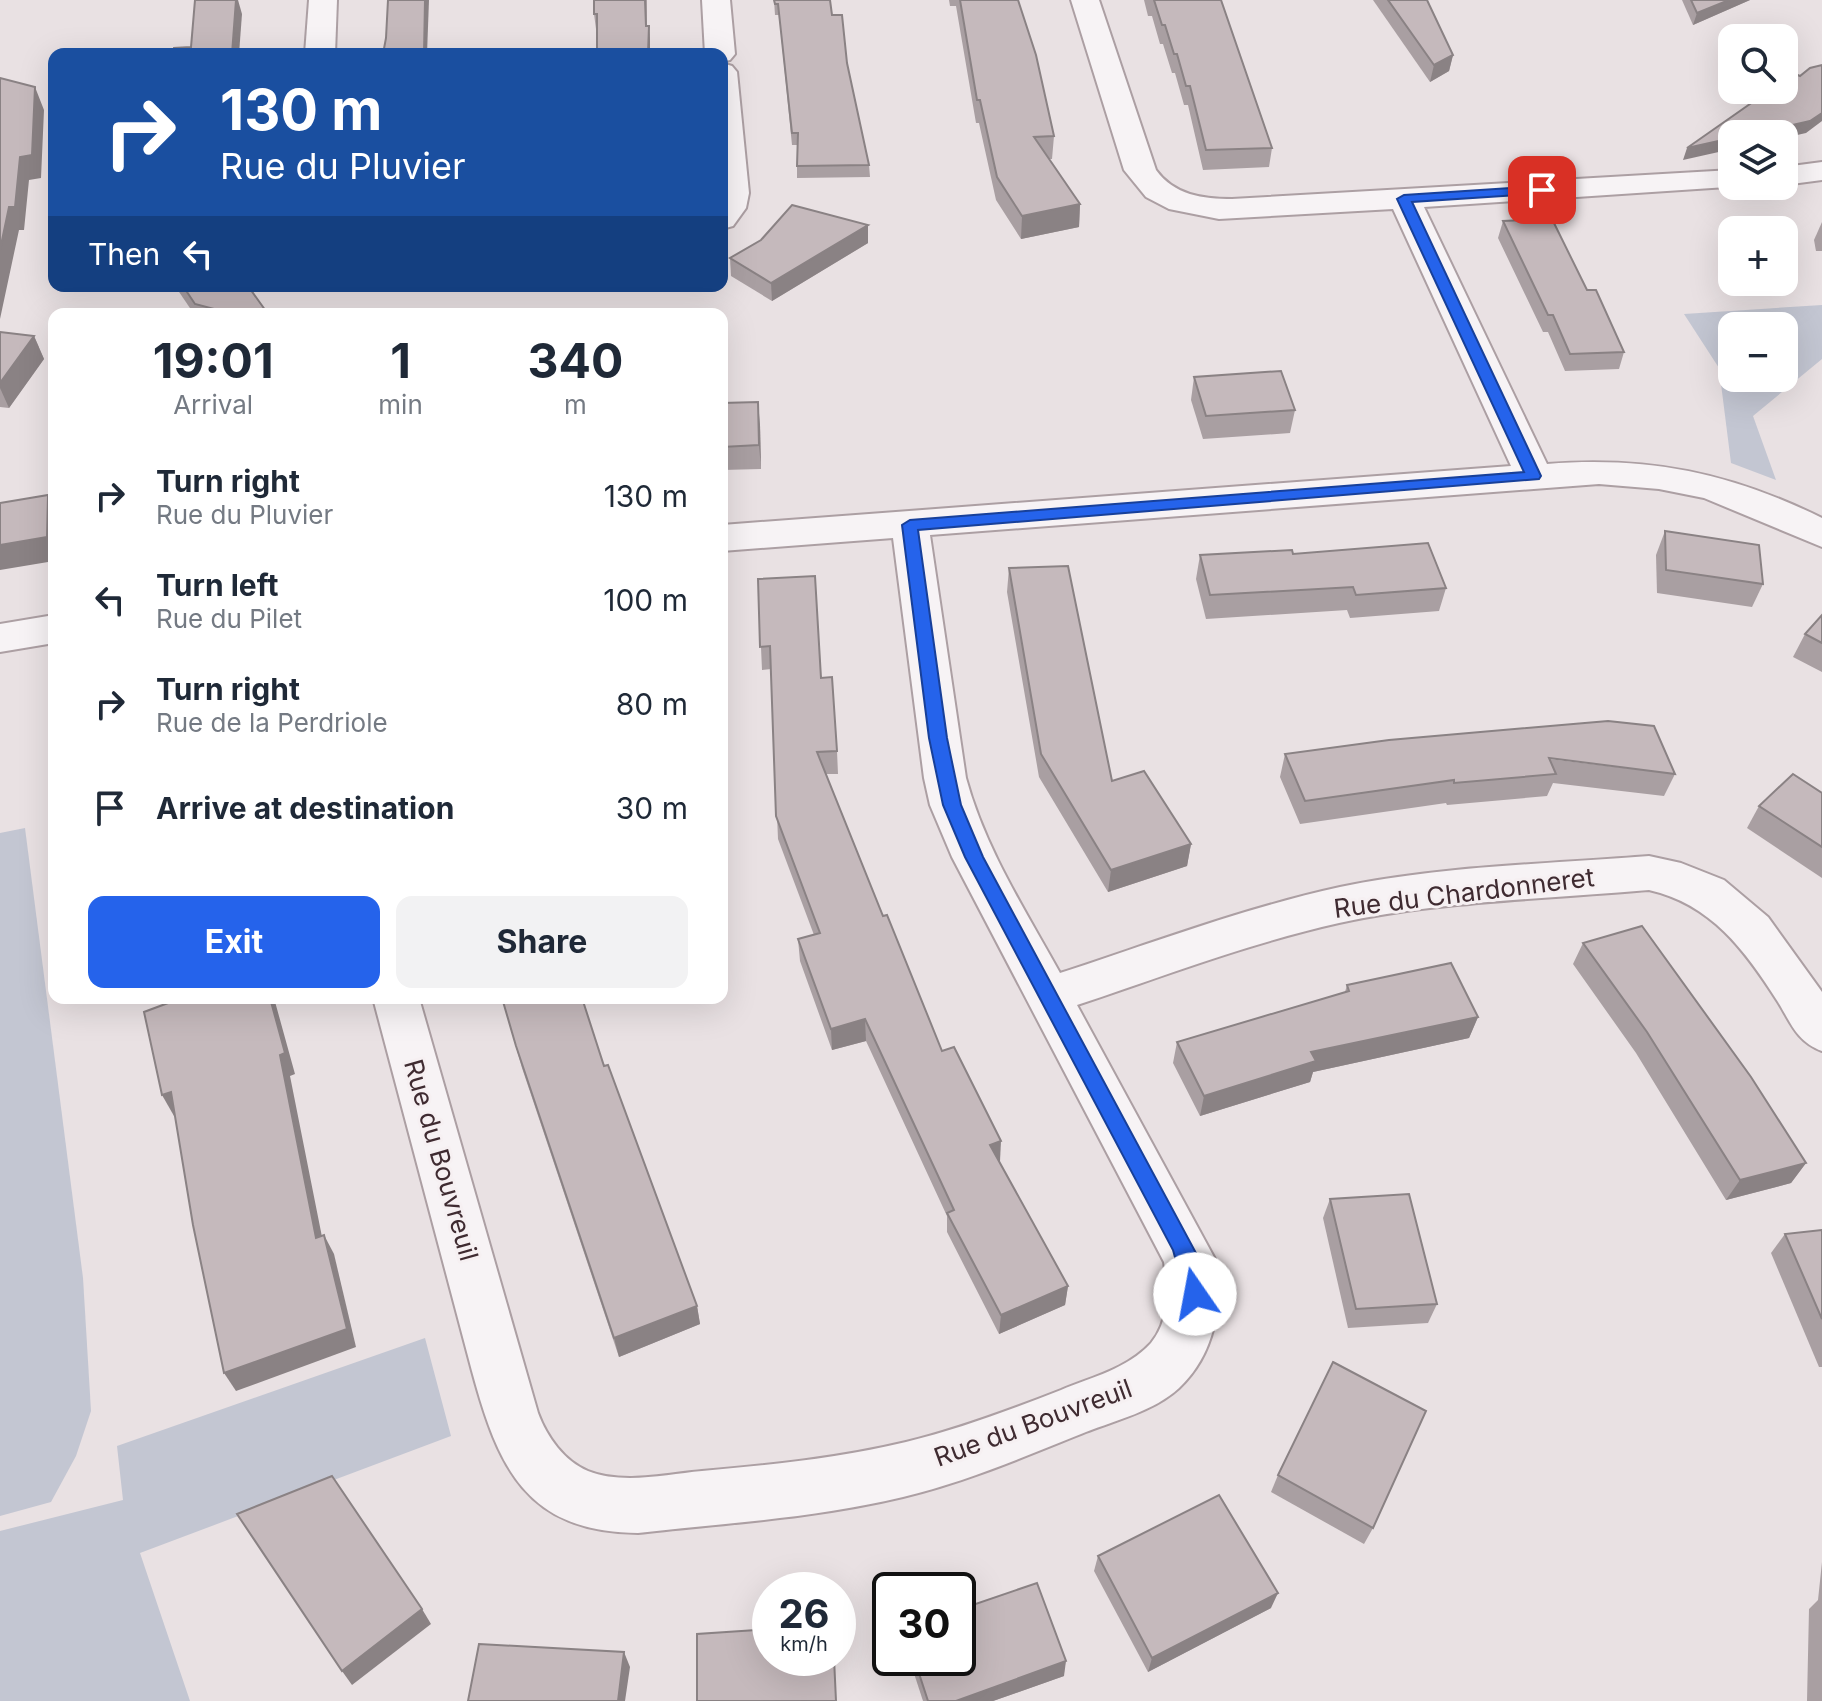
<!DOCTYPE html>
<html lang="en">
<head>
<meta charset="utf-8">
<style>
	:root { --surface:#fff; --page:#f2f2f3; --text:#1f2937; --muted:#747a83; --accent:#2563eb }
	body { margin:0; font-family:Inter,sans-serif; background:var(--page); color:var(--text); height:100vh; display:flex; flex-direction:column; font-size:30px; white-space:nowrap }
	* { box-sizing:border-box; margin:0 }
	p { font-size:26px; color:var(--muted) }
	.icon { flex:none; width:44px; height:44px; fill:none; stroke:currentColor; stroke-width:2; stroke-linecap:round; stroke-linejoin:round }
	.map { position:relative; flex:1; overflow:hidden }
	.details { position:absolute; left:48px; top:308px; width:680px; height:696px; display:flex; flex-direction:column; background:var(--surface); border-radius:16px; box-shadow:0 8px 32px #0002 }
	.details>* { flex:none }
	.top-card { position:absolute; left:48px; top:48px; width:680px; height:244px; border-radius:16px; box-shadow:0 8px 32px #0002; background:#1a4fa0; color:#fff; overflow:hidden }
	.tools { position:absolute; left:1718px; top:24px; display:grid; gap:16px }
	.tools a { display:grid; place-items:center; width:80px; height:80px; border-radius:16px; background:var(--surface); box-shadow:0 8px 32px #0002; font-size:40px }
	.speed { position:absolute; left:752px; top:1572px; display:flex; gap:16px; font-size:40px; font-weight:700; text-align:center }
	.speed>* { display:grid; place-content:center; width:104px; height:104px; border-radius:50%; background:var(--surface); box-shadow:0 8px 32px #0002; line-height:1 }
	.speed small { font-size:20px; font-weight:400 }
	.speed .limit { border:4px solid #111; border-radius:12px; background:#fff; color:#111 }
	.pin { position:absolute; display:grid; place-items:center; width:68px; height:68px; color:#fff; margin:-34px; border-radius:16px; box-shadow:0 4px 12px #0006 }
	.me { position:absolute; width:88px; margin:-44px; rotate:348deg; stroke-linejoin:round; filter:drop-shadow(0 0 6px #0008) }
	.turn { display:flex; align-items:center; gap:28px; height:168px; padding:0 40px; font-size:36px }
	.turn .icon { width:104px; height:104px; stroke-width:2.5 }
	.turn b { display:block; font-size:56px; line-height:68px }
	.then { display:flex; align-items:center; height:76px; padding:0 40px; background:#0003; gap:16px; font-size:30px }
	.eta { display:flex; justify-content:space-evenly; align-items:center; height:136px; text-align:center }
	.eta b { font-size:48px; font-weight:700; line-height:56px }
	.action { display:flex; gap:16px; margin-top:auto; padding:16px 40px }
	.action a { flex:1; height:92px; border-radius:16px; background:var(--accent); color:#fff; font-size:32px; font-weight:700; line-height:92px; text-align:center }
	.action a+a { background:var(--page); color:var(--text) }
	ul { padding:0; list-style:none }
	li { display:flex; align-items:center; gap:24px; height:104px; padding:0 40px }
	li div { flex:1 }
	li b { display:block; font-size:30px }
	li em { font-style:normal }
	.map>svg:first-child { display:block }
</style>
</head>
<body>
<div class="map">
<svg width="1822" height="1701" viewBox="0 0 1822 1701">
	<rect width="100%" height="100%" fill="#e9e1e3"/>
	<g fill="#c3c6d2" fill-rule="evenodd">
		<path d="M1822,305V359L1753,416L1776,480L1731,463L1719,368L1684,314ZM1732,326H1784V378H1732Z"/>
		<path d="M25,828L83,1278L91,1411L76,1456L51,1502L0,1516V833Z"/>
		<path d="M425,1338L451,1436L140,1553L190,1701H0V1531L123,1500L117,1446Z"/>
	</g>
	<g fill="none" stroke-linecap="round" stroke-linejoin="round">
		<g stroke="#ac9fa3" stroke-width="4">
			<g id="minor">
				<path d="M309,0H337L335,54H305Z"/>
				<path d="M702,0H730L735,54L730,60L722,62V54H705Z"/>
				<path d="M1071,0H1099L1156,170C1174,195 1203,199 1232,199L1732,170V186H1742L1424,207L1547,464C1648,456 1731,473 1822,518V547L1704,498L1659,489L1599,484L930,535L966,778C985,848 1025,910 1060,973C1152,943 1244,908 1340,887C1440,866 1547,864 1649,856L1681,863L1724,880L1768,917L1822,992V1051C1797,1042 1791,1023 1778,1002C1745,950 1711,904 1649,890C1547,899 1440,901 1339,923C1250,943 1164,976 1077,1005L1215,1259C1223,1305 1215,1354 1179,1388C1154,1411 1117,1420 1086,1432C1026,1456 966,1482 903,1497C816,1518 727,1523 638,1533C526,1532 498,1467 472,1371L373,998H419L538,1413C547,1437 564,1461 588,1471C623,1485 667,1474 702,1471C771,1465 839,1458 906,1442C959,1429 1010,1410 1061,1390C1092,1377 1127,1369 1151,1343C1170,1320 1168,1290 1164,1262L952,857L930,805L924,778L893,538L722,551V525L1511,466L1393,209L1219,219L1169,209L1146,197L1124,170Z"/>
				<path d="M722,63L732,66L737,72L749,193L746,208L733,226L722,229Z"/>
				<path d="M1822,162V180L1784,185V167Z"/>
				<path d="M54,615V643L0,652V624Z"/>
			</g>
		</g>
		<use href="#minor" fill="#f7f3f5" fill-rule="evenodd"/>
	</g>
	<g fill="#a99fa2">
		<path d="M594,0H647V26H649L650,41V54H597V29H596L594,14Z"/>
		<path d="M774,0L832,15L847,63L869,165L870,177L797,178V145H792L779,15H775Z"/>
		<path d="M949,0H1018L1054,136L1052,159H1049L1080,204L1079,227L1021,239L996,200L979,123H976L956,6H950Z"/>
		<path d="M1144,0H1221L1272,148L1269,167L1203,170L1188,105H1184L1175,73H1172L1163,44H1160L1152,16H1148Z"/>
		<path d="M1373,0H1427L1453,55L1449,71L1430,82Z"/>
		<path d="M1682,0H1750L1693,25Z"/>
		<path d="M1503,221L1587,290L1624,352L1619,369L1565,371L1548,332H1543L1498,238Z"/>
		<path d="M1822,222V251H1816L1814,240Z"/>
		<path d="M868,225V243L772,301L731,276L730,258Z"/>
		<path d="M175,286H248L268,314H194Z"/>
		<path d="M0,332L34,336L44,359L9,408L0,407Z"/>
		<path d="M1194,377L1295,410L1290,433L1203,439L1191,400Z"/>
		<path d="M722,403L760,425L761,469L722,470Z"/>
		<path d="M1665,531L1763,584L1752,607L1657,593L1656,555Z"/>
		<path d="M1293,554L1446,588L1439,611L1350,618L1347,610L1206,619L1196,579L1200,555Z"/>
		<path d="M1009,568L1112,781L1191,844L1187,866L1108,892L1039,777L1007,592Z"/>
		<path d="M758,579L821,678L837,751L838,774H826L883,916L942,1051L999,1162L1068,1286L1065,1305L999,1334L947,1232V1216L866,1041L832,1050L800,961L798,939L814,935L778,839L771,669L762,670Z"/>
		<path d="M1822,615V672L1793,657L1805,634Z"/>
		<path d="M1389,740L1675,774L1664,796L1553,783L1547,796L1447,805L1446,803L1300,824L1280,777L1285,754Z"/>
		<path d="M1822,793V878L1747,828L1759,806Z"/>
		<path d="M1583,943L1806,1163L1791,1183L1726,1200L1636,1053L1573,964Z"/>
		<path d="M1347,985L1478,1017L1469,1038L1313,1072L1310,1082L1200,1116L1173,1063L1177,1042L1345,992Z"/>
		<path d="M502,998L604,1066L697,1306L700,1324L619,1357L522,1068Z"/>
		<path d="M1330,1199L1437,1304L1428,1323L1348,1328L1323,1218Z"/>
		<path d="M1822,1230V1367H1819L1771,1253L1785,1234Z"/>
		<path d="M1278,1475L1373,1528L1364,1544L1271,1492Z"/>
		<path d="M1098,1556L1271,1608L1148,1672L1094,1571Z"/>
		<path d="M1822,1562V1701H1807L1809,1609L1818,1600Z"/>
		<path d="M909,1658H958L1064,1676L993,1701H923Z"/>
	</g>
	<g fill="#8a8284">
		<path d="M236,0H238L242,14L239,54H232Z"/>
		<path d="M425,0H429L427,54H424Z"/>
		<path d="M1729,0H1750L1693,25L1697,13Z"/>
		<path d="M649,26L650,41V54H648Z"/>
		<path d="M1453,55L1449,71L1430,82L1434,65Z"/>
		<path d="M35,87L44,110L41,178L29,180L24,230H19L0,319V250Z"/>
		<path d="M1822,113V121L1806,133L1784,138V134H1753Z"/>
		<path d="M1732,138V149L1683,160L1687,148Z"/>
		<path d="M1080,204L1079,227L1021,239L1022,216Z"/>
		<path d="M868,225V243L772,301L771,283Z"/>
		<path d="M34,336L44,359L9,408L0,388V383Z"/>
		<path d="M758,402L760,425L761,469L759,445Z"/>
		<path d="M48,495L54,509V561L0,570V545Z"/>
		<path d="M1191,844L1187,866L1108,892L1111,870Z"/>
		<path d="M270,998H274L295,1074L290,1076L326,1257L316,1238L280,1055Z"/>
		<path d="M1478,1017L1469,1038L1313,1072L1310,1082L1200,1116L1204,1096L1311,1052Z"/>
		<path d="M865,1019L866,1041L832,1050L831,1029Z"/>
		<path d="M171,1092L183,1113L174,1116L162,1095Z"/>
		<path d="M1001,1141L1000,1161L989,1165L990,1145Z"/>
		<path d="M1806,1163L1791,1183L1726,1200L1740,1180Z"/>
		<path d="M324,1235L334,1254L356,1347L236,1391L224,1373Z"/>
		<path d="M1068,1286L1065,1305L999,1334L1001,1315Z"/>
		<path d="M697,1306L700,1324L619,1357L614,1338Z"/>
		<path d="M1278,1593L1271,1608L1148,1672L1152,1658Z"/>
		<path d="M422,1609L431,1624L352,1685L342,1671Z"/>
		<path d="M624,1652L630,1667L625,1701H618Z"/>
		<path d="M1066,1661L1064,1676L993,1701H956Z"/>
	</g>
	<g fill="#c5b9bc" stroke="#8a8284" stroke-width="2">
		<path d="M195,0H236L232,54H173L174,48L191,47Z"/>
		<path d="M388,0H425L424,54H383L386,38Z"/>
		<path d="M594,0H645L646,26H649L648,54H597V14H594Z"/>
		<path d="M774,0H830L832,15H842L847,63L869,165L797,166L798,133H792L778,4H775Z"/>
		<path d="M960,0H1018L1036,55L1054,136L1034,137L1080,204L1022,216L997,177L980,100H977Z"/>
		<path d="M1154,0H1221L1272,148L1206,150L1190,86H1186L1177,54H1174L1165,25H1162Z"/>
		<path d="M1388,0H1427L1453,55L1434,65Z"/>
		<path d="M1691,0H1729L1697,13Z"/>
		<path d="M1822,65V113L1810,121L1753,134H1732V138L1687,148L1770,90H1784V80L1793,73L1800,76L1810,68Z"/>
		<path d="M0,78L35,87L32,155L20,157L15,207H9L0,250Z"/>
		<path d="M792,205L868,225L771,283L730,258L761,240Z"/>
		<path d="M1552,219L1587,290H1596L1624,352L1570,354L1553,315H1548L1503,221Z"/>
		<path d="M183,286H248L268,314H233L195,304Z"/>
		<path d="M0,332L34,336L0,383Z"/>
		<path d="M1281,371L1295,410L1206,416L1194,377Z"/>
		<path d="M758,402L759,445L722,447V403Z"/>
		<path d="M48,495L47,537L0,545V503Z"/>
		<path d="M1665,531L1759,545L1763,584L1666,570Z"/>
		<path d="M1428,543L1446,588L1356,595L1353,587L1210,595L1200,555L1292,550L1293,554Z"/>
		<path d="M1068,566L1112,781L1144,771L1191,844L1111,870L1041,754L1009,568Z"/>
		<path d="M815,576L821,678L832,677L837,751L817,752L883,916L887,915L942,1051L954,1047L1001,1141L990,1145L1068,1286L1001,1315L947,1213L954,1210L865,1019L831,1029L798,939L820,933L776,816L770,646L760,647L758,579Z"/>
		<path d="M1822,615V643L1805,634Z"/>
		<path d="M1608,721L1654,726L1675,774L1549,758L1556,774L1454,783V780L1305,801L1285,754L1389,740Z"/>
		<path d="M1793,774L1822,793V847L1759,806Z"/>
		<path d="M1642,926L1751,1077L1806,1163L1740,1180L1647,1032L1583,943Z"/>
		<path d="M1451,963L1478,1017L1311,1052L1316,1061L1204,1096L1177,1042L1349,991L1347,985Z"/>
		<path d="M167,998H270L285,1053L280,1055L316,1238L324,1235L347,1329L224,1373L193,1225L171,1092L162,1095L144,1012L168,1003Z"/>
		<path d="M502,998H582L604,1066L608,1065L697,1306L614,1338L516,1046Z"/>
		<path d="M1409,1194L1437,1304L1356,1309L1330,1199Z"/>
		<path d="M1822,1230V1319L1785,1234Z"/>
		<path d="M1333,1362L1426,1411L1373,1528L1278,1475Z"/>
		<path d="M332,1476L422,1609L342,1671L237,1514Z"/>
		<path d="M1219,1495L1278,1593L1152,1658L1098,1556Z"/>
		<path d="M1037,1583L1066,1661L956,1701H928L914,1658H958V1610Z"/>
		<path d="M770,1629V1658H834L836,1701H697V1634Z"/>
		<path d="M479,1644L624,1652L618,1701H468Z"/>
	</g>
	<path fill="#2563eb" stroke="#184099" stroke-width="2" d="M1542,186L1547,187V193L1412,202L1541,476L1539,479L918,530L947,738L961,805L983,857L1196,1253L1205,1294L1202,1301L1195,1304L1187,1301L1173,1250L965,857L943,805L929,738L902,525L910,520L1524,472L1397,199L1404,195Z"/>
	<g text-anchor="middle" stroke-width="6" stroke-linejoin="round" paint-order="stroke">
		<g font-size="26" fill="#3f2b31" stroke="#f6f0f2">
			<text transform="translate(1464 893) rotate(-7)" y="9">Rue du Chardonneret</text>
			<text transform="translate(441 1160) rotate(74)" y="9">Rue du Bouvreuil</text>
			<text transform="translate(1033 1423) rotate(-20)" y="9">Rue du Bouvreuil</text>
		</g>
	</g>
</svg>
<div class="tools">
<a><svg class="icon" aria-label="search" viewBox="0 0 24 24"><circle cx="10" cy="10" r="6"/><path d="M15 15l6 6"/></svg></a>
<a><svg class="icon" aria-label="layers" viewBox="0 0 24 24"><path d="M12 4l9 5-9 5-9-5zM3 14l9 5 9-5"/></svg></a>
<a>+</a>
<a>−</a>
</div>
<div class="speed"><div>26<small>km/h</small></div><div class="limit">30</div></div>
<div class="pin" style="left:1542px;top:190px;background:#d93025"><svg class="icon" aria-label="arrive" viewBox="0 0 24 24"><path d="M6 21V4h12l-3 4 3 4H6"/></svg></div>
<svg class="me" style="left:1195px;top:1294px" viewBox="-20 -20 40 40"><circle r="19" fill="#fff"/><path d="M0-13L10 11 0 6-10 11z" fill="#2563eb"/></svg>
<div class="top-card">
<div class="turn"><svg class="icon" aria-label="right" viewBox="0 0 24 24"><path d="M7 20v-9h11M14 6l5 5-5 5"/></svg><div><b>130 m</b>Rue du Pluvier</div></div>
<div class="then">Then<svg class="icon" aria-label="left" viewBox="0 0 24 24"><path d="M17 20v-9H6M10 6l-5 5 5 5"/></svg></div>
</div>
<section class="details">
<div class="eta">
<div><b>19:01</b><p>Arrival</p></div>
<div><b>1</b><p>min</p></div>
<div><b>340</b><p>m</p></div>
</div>
<ul>
<li><svg class="icon" aria-label="right" viewBox="0 0 24 24"><path d="M7 20v-9h11M14 6l5 5-5 5"/></svg><div><b>Turn right</b><p>Rue du Pluvier</p></div><em>130 m</em></li>
<li><svg class="icon" aria-label="left" viewBox="0 0 24 24"><path d="M17 20v-9H6M10 6l-5 5 5 5"/></svg><div><b>Turn left</b><p>Rue du Pilet</p></div><em>100 m</em></li>
<li><svg class="icon" aria-label="right" viewBox="0 0 24 24"><path d="M7 20v-9h11M14 6l5 5-5 5"/></svg><div><b>Turn right</b><p>Rue de la Perdriole</p></div><em>80 m</em></li>
<li><svg class="icon" aria-label="arrive" viewBox="0 0 24 24"><path d="M6 21V4h12l-3 4 3 4H6"/></svg><div><b>Arrive at destination</b></div><em>30 m</em></li>
</ul>
<div class="action"><a>Exit</a><a>Share</a></div>
</section>
</div>
</body>
</html>
